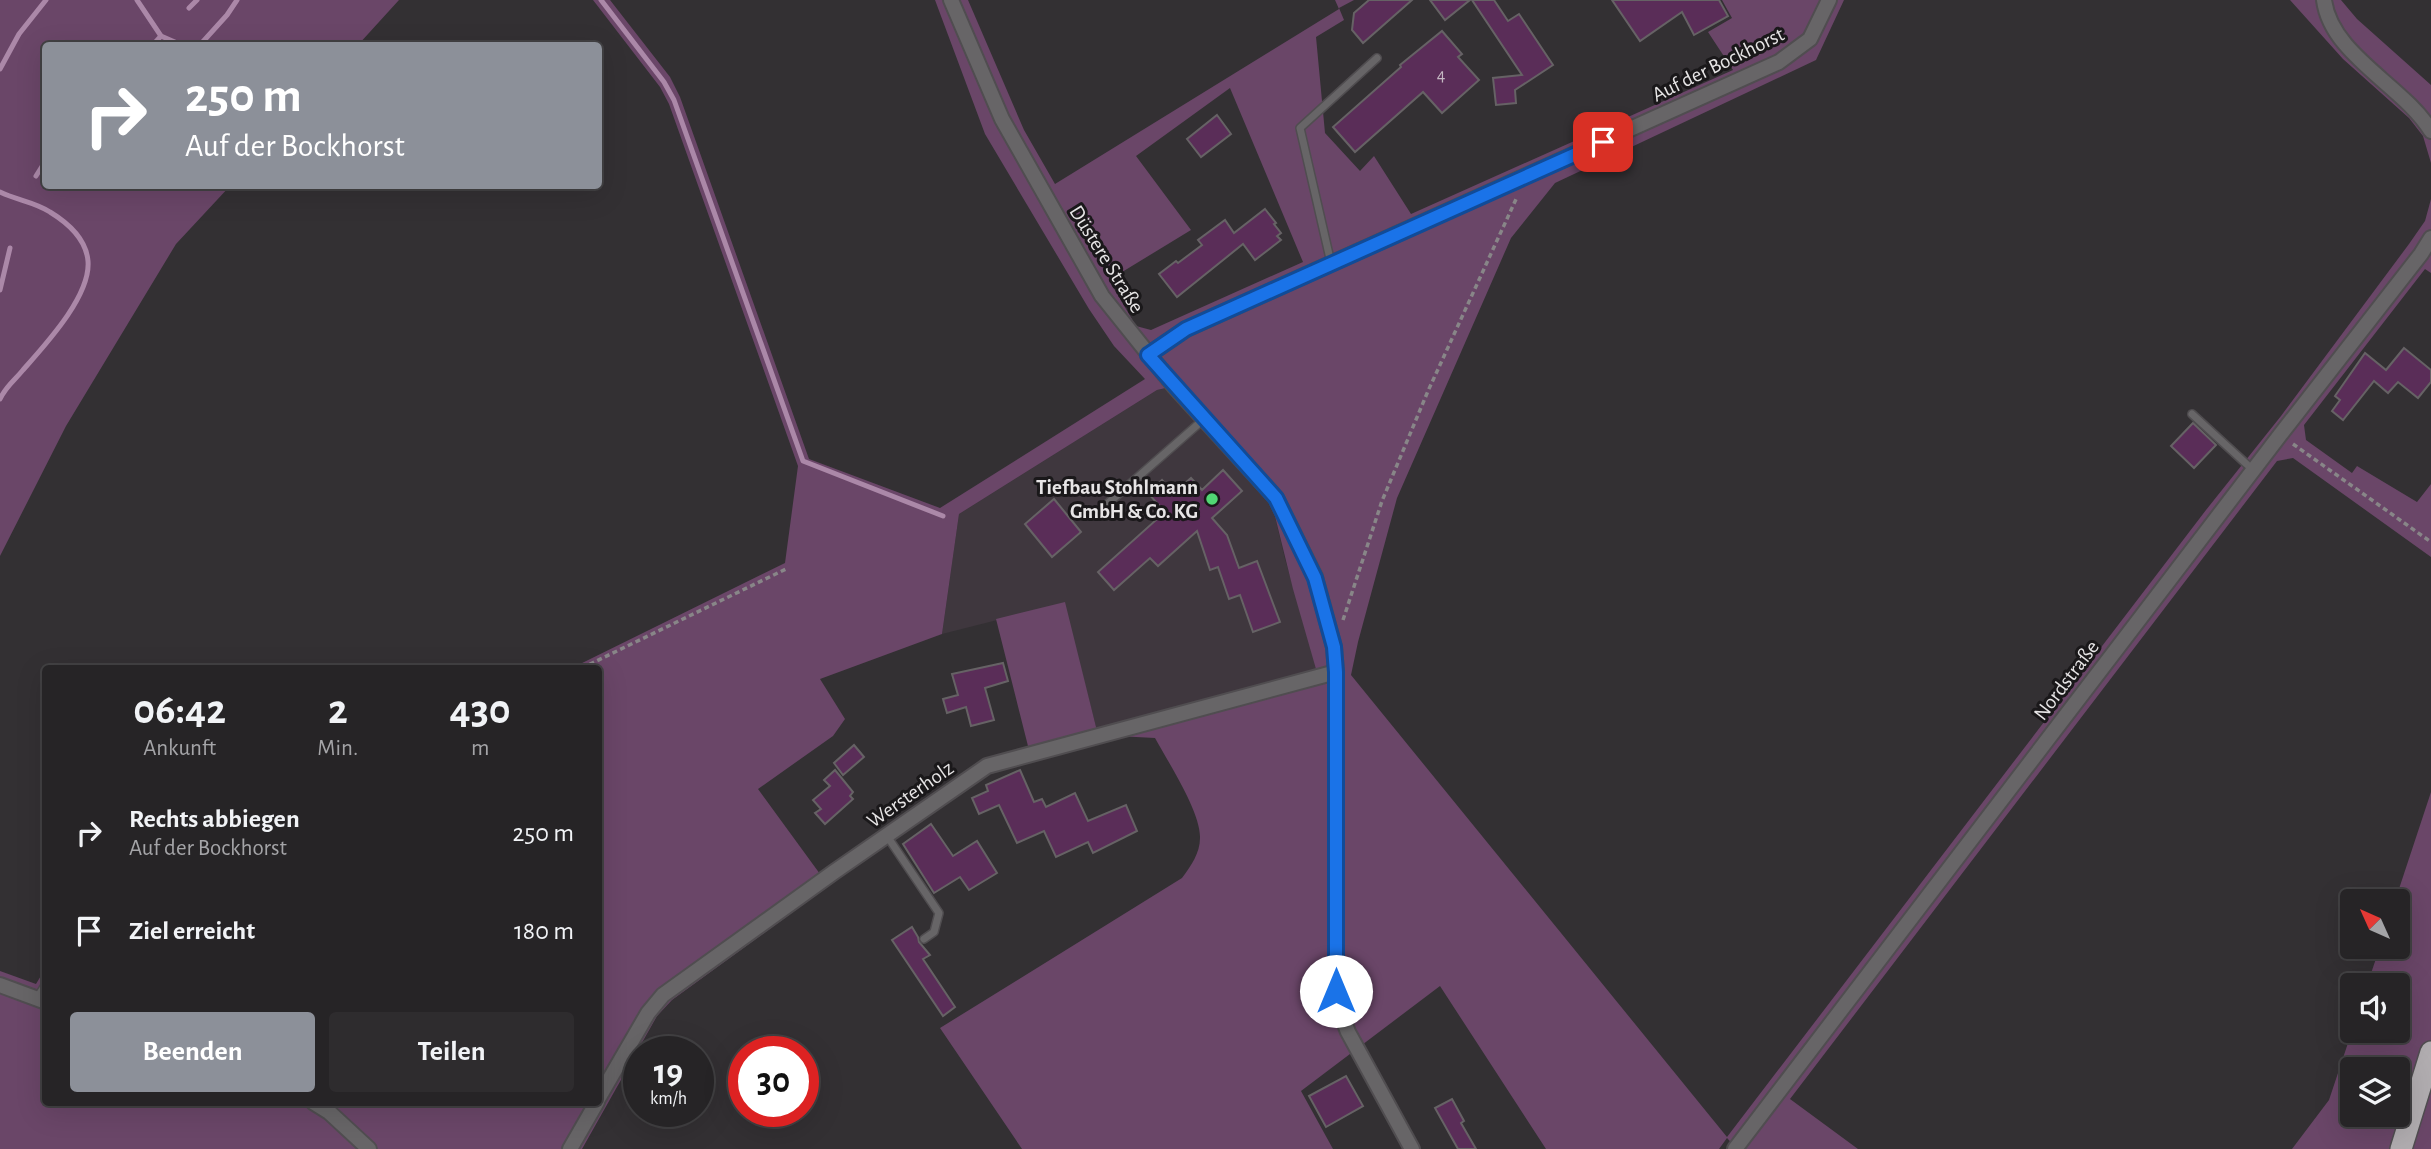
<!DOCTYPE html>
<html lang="de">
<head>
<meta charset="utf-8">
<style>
	:root { --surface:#262426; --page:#2e2c2e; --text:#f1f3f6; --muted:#a4a4a7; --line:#424143; --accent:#8c9099 }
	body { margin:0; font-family:"Alegreya Sans",sans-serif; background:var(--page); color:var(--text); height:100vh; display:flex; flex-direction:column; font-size:26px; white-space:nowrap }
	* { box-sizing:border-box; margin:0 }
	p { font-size:23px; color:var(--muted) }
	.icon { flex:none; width:38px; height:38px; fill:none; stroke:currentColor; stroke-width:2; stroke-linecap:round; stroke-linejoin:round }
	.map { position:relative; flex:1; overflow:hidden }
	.drawer { position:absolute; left:42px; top:665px; width:560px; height:441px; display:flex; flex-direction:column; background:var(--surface); border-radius:7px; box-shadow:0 7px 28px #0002,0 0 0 2px var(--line) }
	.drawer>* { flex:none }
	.banner { position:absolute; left:42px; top:42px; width:560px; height:147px; border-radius:7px; box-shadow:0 7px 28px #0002,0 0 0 2px var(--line); background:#8c9099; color:#fff; overflow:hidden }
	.needle { width:46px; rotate:315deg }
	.buttons { position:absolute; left:2340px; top:889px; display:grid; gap:14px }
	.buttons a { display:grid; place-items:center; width:70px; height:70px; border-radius:7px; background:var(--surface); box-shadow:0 7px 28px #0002,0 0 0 2px var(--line); font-size:35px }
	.speed { position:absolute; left:623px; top:1036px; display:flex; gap:14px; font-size:35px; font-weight:700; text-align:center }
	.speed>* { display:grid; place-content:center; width:91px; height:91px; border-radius:50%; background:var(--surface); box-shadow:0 7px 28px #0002,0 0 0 2px var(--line); line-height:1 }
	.speed small { font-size:18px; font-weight:400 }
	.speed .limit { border:10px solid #d22; background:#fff; color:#111 }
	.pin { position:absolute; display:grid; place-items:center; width:60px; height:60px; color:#fff; margin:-30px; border-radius:14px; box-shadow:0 4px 10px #0006 }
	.me { position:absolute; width:77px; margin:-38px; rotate:0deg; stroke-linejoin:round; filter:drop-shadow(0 0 5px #0008) }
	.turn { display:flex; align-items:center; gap:24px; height:147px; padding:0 28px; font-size:32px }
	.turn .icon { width:91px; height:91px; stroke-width:2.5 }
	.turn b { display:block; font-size:49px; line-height:60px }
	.eta { display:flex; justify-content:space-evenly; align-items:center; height:119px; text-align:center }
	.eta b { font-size:42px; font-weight:600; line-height:49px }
	.button { display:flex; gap:14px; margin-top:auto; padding:14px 28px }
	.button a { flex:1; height:80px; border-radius:7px; background:var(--accent); color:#fff; font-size:28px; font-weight:600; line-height:80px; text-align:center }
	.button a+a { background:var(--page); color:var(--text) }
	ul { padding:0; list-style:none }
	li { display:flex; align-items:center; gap:21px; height:98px; padding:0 28px }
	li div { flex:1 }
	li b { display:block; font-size:26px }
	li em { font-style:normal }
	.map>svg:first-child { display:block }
</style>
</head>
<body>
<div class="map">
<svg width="2431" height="1149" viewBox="0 0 2431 1149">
	<rect width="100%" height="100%" fill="#333033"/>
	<path fill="#3f373e" d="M1170,387L1271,500L1285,559L1317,670L1098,735L1064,603L942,634L959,514L1157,390Z"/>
	<g fill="#6a4668" fill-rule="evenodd">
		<path d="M0,0H399L358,45L46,46V186H230L176,244L66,426L0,556Z"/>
		<path d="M593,0H610L670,77L680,97L809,459L940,508L1145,379L1114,346L1089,309L985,134L935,0H968L1024,130L1055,184L1339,9L1335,0H1354L1339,8L1344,20L1316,37L1325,133L1360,171L1374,156L1411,214L1733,70L1708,32L1732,18L1722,0H1844L1816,60L1555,183L1511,238L1397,498L1358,642L1351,675L1727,1137L2206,510L2281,416L2409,244L2425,221L2431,199V273L2425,269L2304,425L2306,440L2352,473L2357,466L2417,502L2431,484V557L2293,458L2277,461L1790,1099L1858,1149H1737L1727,1138L1719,1149H1546L1440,986L1301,1091L1333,1149H1022L940,1028L1182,878C1191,866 1200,853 1200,838C1201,812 1168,762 1155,738L1098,735L1029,750L996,619L1065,602L1098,735L1316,669L1293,589L1271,500L1170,387L1157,390L959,514L942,634L820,679L845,719L833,736L758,789L820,874L837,880L672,1000L657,1016L582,1149H0V971L36,984L45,969L46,1102H598V668H572L785,563L798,466L669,104L660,87ZM1230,88L1303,262L1151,330L1136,326L1109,280L1191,230L1136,156Z"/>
		<path d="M2290,0H2341L2357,19L2431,85V163L2423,136L2409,118L2343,59Z"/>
		<path d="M2431,792V1149H2292L2329,1100L2352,1031H2398V985H2367L2380,947H2398V901H2395ZM2352,1069H2398V1115H2352Z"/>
	</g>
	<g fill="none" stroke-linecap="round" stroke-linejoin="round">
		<g stroke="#ab88a8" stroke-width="5">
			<path d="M137,0L161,36L184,46"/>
			<path d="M601,0L664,82L674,100L803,461L943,516"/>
			<path d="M189,8L197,0"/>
			<path d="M152,46L161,36"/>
			<path d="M199,46L227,15L237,0"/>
			<path d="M0,69L19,34L46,0"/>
			<path d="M36,176L46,160"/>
			<path d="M0,192C16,200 35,202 50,212C68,223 86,238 88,261C91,296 45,345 23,370C14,381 6,386 0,399"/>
			<path d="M0,290L10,248"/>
		</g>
	</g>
	<g fill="#5a2d58" stroke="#666265" stroke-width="2">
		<path d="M1369,0H1412L1363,43L1352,30L1354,13Z"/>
		<path d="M1430,0H1470L1445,20Z"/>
		<path d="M1472,0H1494L1508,21L1519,14L1553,65L1515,90L1516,103L1496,105L1493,78L1522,75Z"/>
		<path d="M1612,0H1719L1728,16L1694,35L1682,12L1640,41Z"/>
		<path d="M1442,31L1462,54L1458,57L1479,80L1442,113L1423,92L1355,152L1333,127L1401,67L1400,65Z"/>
		<path d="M1217,115L1231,134L1201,157L1187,139Z"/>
		<path d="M1265,209L1276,223L1274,224L1281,233L1277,236L1281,240L1255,260L1243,244L1177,297L1159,274L1176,261L1178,263L1202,245L1198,240L1225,220L1234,233Z"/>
		<path d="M2404,348L2431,370V382L2418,398L2398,382L2388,393L2374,381L2343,420L2332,411L2340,400L2335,396L2365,353L2386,370Z"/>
		<path d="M2193,423L2216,445L2194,468L2171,446Z"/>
		<path d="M1223,470L1242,491L1212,518L1227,535L1239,568L1257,561L1280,622L1253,632L1240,595L1229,599L1218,567L1210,570L1197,531L1158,566L1150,558L1114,590L1098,572L1165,512L1148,493L1162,480L1174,493L1191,478L1202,490Z"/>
		<path d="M1054,499L1081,532L1052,557L1025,524Z"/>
		<path d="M1003,663L1008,681L985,688L994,720L971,726L966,707L947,713L943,699L958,695L952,674Z"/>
		<path d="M854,745L864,757L843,775L834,763Z"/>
		<path d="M835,770L853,792L850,796L853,799L825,824L815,813L821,809L813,800L830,786L824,780Z"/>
		<path d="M1020,770L1034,802L1042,799L1046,807L1075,793L1088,821L1126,805L1137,831L1093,853L1088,842L1056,857L1044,831L1017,843L999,805L979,814L972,798L988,791L986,785Z"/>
		<path d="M931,824L953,856L977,841L997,873L969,890L960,877L934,893L903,844Z"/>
		<path d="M912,927L918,937L919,942L930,955L923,959L955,1007L943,1016L892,940Z"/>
		<path d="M1346,1076L1363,1106L1326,1127L1309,1096Z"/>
		<path d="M1452,1099L1464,1121L1461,1123L1476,1149H1458L1435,1108Z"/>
	</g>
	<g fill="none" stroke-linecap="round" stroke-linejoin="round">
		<g stroke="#504d50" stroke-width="10">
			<g id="service">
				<path d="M1331,263L1300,128L1377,58"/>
				<path d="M2192,414L2253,470"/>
				<path d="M1106,505L1204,419"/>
				<path d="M887,836L939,913L934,932L924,939"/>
				<path d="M37,998L46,984"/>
			</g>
		</g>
		<g stroke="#504d50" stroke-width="18">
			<g id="minor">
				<path d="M951,0L1002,119L1102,296L1174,386L1276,498L1315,577L1334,647L1336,672V991L1340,1011L1348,1032L1412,1149"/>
				<path d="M2324,0C2331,55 2404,86 2431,131"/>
				<path d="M1148,355L1186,329L1779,62L1810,39L1829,0"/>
				<path d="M0,985L46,1002"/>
				<path d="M598,1099L648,1013L663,995L834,872L987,766L1336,672"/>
				<path d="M313,1102L329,1112L369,1149"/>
				<path d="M570,1149L597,1102"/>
				<path d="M1735,1149L2280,435L2421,254L2431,238"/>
			</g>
		</g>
		<g stroke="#504d50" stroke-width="24">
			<path id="motorway" d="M2401,1149L2431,1052"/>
		</g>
		<g stroke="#888688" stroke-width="3.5" stroke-dasharray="5 3.5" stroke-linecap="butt">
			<path d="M2293,444L2431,542"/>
			<path d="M1343,620L1382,501L1428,391L1517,197"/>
			<path d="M582,668L788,568"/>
		</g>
		<use href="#service" stroke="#676567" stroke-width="7"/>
		<use href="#minor" stroke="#676567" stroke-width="14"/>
		<use href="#motorway" stroke="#b1adb0" stroke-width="21"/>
	</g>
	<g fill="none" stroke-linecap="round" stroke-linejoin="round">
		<g stroke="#114b97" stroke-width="18">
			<path id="route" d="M1336,991V672L1334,647L1315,578L1276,498L1148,355L1186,329L1603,142"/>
		</g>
		<use href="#route" stroke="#1a73e8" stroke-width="12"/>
	</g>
	<circle fill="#51d674" stroke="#1a181a" stroke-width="2.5" cx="1212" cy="499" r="7"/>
	<g text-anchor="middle" stroke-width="6" stroke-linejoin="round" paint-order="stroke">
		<g font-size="18" fill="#c4b7c2">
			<text x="1441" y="81">4</text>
		</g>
		<g font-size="21" fill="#e7e5e6" stroke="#1a181a">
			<text transform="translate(1718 64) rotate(-26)" y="7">Auf der Bockhorst</text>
			<text transform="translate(1107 259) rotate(58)" y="7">Düstere Straße</text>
			<text transform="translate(2066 680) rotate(-53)" y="7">Nordstraße</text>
			<text transform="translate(910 794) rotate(-35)" y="7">Wersterholz</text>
		</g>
		<g font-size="21" font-weight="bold" fill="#e7e5e6" stroke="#1a181a" text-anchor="end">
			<text x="1198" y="494">Tiefbau Stohlmann<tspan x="1198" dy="24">GmbH &amp; Co. KG</tspan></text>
		</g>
	</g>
</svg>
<div class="buttons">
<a><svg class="needle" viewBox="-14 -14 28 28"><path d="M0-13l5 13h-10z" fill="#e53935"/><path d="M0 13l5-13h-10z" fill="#a4a4a7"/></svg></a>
<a><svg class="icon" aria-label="sound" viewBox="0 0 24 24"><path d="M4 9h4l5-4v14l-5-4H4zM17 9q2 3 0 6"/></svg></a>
<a><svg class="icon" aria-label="layers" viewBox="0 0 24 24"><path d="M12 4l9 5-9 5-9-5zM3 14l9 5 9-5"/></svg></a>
</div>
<div class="speed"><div>19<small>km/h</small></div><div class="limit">30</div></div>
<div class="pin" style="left:1603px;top:142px;background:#d93025"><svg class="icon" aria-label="arrive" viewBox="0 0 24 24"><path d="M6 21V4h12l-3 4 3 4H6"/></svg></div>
<svg class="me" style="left:1336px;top:991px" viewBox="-20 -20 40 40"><circle r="19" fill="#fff"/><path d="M0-13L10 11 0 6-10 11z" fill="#1a73e8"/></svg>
<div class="banner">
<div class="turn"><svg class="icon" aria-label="right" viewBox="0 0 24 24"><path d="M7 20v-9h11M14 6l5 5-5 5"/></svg><div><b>250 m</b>Auf der Bockhorst</div></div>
</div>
<section class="drawer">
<div class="eta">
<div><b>06:42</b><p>Ankunft</p></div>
<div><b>2</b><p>Min.</p></div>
<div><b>430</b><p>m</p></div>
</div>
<ul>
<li><svg class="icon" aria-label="right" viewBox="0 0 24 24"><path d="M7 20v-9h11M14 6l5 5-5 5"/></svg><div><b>Rechts abbiegen</b><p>Auf der Bockhorst</p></div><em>250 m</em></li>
<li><svg class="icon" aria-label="arrive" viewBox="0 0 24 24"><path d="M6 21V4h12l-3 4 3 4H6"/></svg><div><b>Ziel erreicht</b></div><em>180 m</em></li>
</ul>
<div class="button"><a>Beenden</a><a>Teilen</a></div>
</section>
</div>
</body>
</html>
